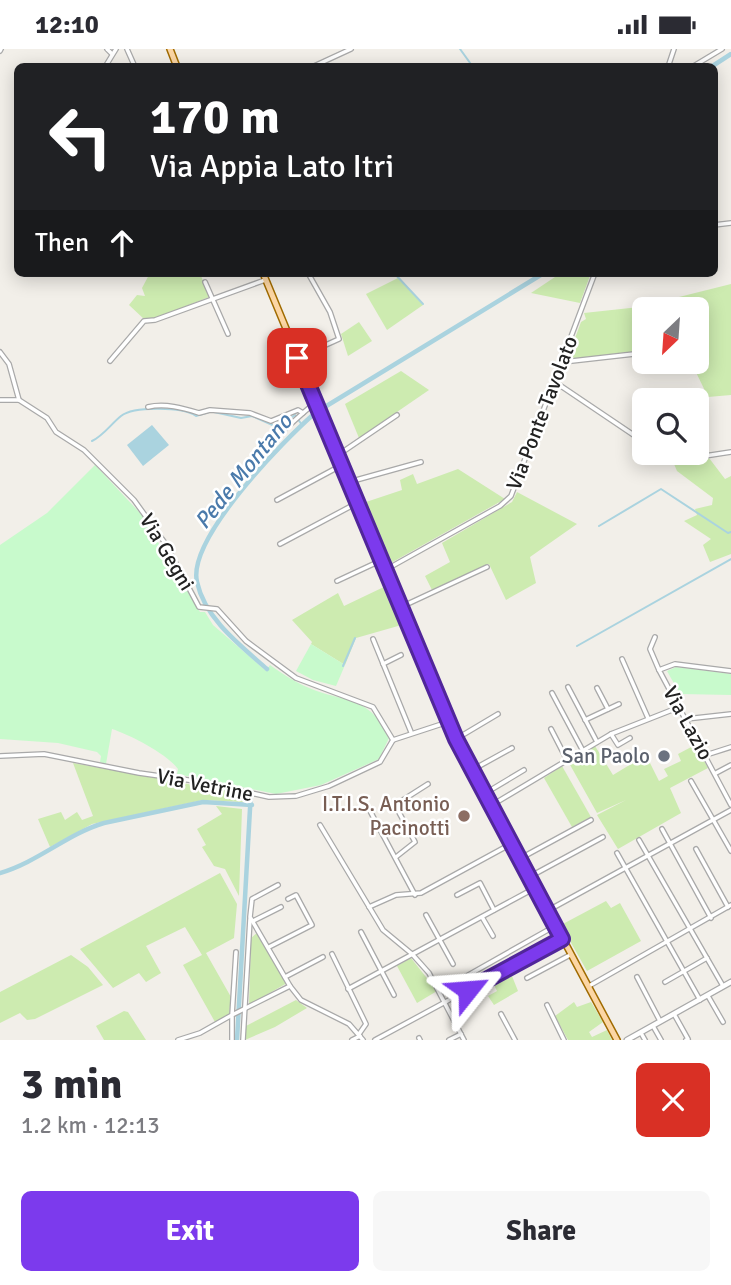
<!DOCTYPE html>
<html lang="en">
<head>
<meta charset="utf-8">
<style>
	:root { --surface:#fff; --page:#f7f7f7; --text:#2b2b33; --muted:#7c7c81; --accent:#7c3aed }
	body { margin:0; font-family:Signika,sans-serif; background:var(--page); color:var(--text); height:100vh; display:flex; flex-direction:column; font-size:26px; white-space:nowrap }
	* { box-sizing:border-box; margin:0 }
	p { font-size:23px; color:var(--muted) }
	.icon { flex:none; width:38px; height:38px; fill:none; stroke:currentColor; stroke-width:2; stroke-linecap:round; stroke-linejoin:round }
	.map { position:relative; height:991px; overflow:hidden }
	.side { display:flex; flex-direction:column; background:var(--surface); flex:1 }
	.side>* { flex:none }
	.hud { position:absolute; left:14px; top:14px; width:704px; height:214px; border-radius:10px; box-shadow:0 4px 18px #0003; background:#202124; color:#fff; overflow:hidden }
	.needle { width:46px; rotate:205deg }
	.fabs { position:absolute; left:632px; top:248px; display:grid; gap:14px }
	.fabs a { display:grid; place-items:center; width:77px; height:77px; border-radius:10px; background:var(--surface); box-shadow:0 4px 18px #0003; font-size:35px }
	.pin { position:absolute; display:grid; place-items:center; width:60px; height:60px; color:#fff; margin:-30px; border-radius:14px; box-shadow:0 4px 10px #0006 }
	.me { position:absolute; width:77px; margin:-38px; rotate:62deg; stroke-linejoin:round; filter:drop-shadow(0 0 5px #0008) }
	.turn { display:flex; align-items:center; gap:24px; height:147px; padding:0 21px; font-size:32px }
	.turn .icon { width:91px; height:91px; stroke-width:2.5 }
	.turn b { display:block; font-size:49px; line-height:60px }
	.then { display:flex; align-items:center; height:66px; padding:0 21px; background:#0003; gap:14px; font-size:26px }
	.round { display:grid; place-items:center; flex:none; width:74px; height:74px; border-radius:10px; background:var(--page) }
	.headline { display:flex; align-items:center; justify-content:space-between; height:119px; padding:0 21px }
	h1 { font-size:42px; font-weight:700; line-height:52px }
	.cta { display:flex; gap:14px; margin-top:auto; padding:14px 21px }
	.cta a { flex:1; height:80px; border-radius:10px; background:var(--accent); color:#fff; font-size:28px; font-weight:700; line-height:80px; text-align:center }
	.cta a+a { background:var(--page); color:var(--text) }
	.status { display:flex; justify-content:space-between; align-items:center; height:49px; padding:0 35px; background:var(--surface); direction:ltr }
	.status svg { height:19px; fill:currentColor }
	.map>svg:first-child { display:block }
</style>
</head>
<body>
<div class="status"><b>12:10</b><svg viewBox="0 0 49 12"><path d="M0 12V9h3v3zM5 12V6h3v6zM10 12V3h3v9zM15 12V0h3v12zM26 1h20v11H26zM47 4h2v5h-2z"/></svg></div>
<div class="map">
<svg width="731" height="991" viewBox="0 0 731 991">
	<rect width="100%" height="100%" fill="#f2efe9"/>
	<g fill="#cdebb0">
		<path d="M150,224H200L209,248L154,270H144L129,256L137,246L145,247L142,239Z"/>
		<path d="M561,224H591L580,254L531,244Z"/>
		<path d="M398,229L423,256L387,281L366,245Z"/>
		<path d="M731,235V346L708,348L691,313H696V261H644V313H669L636,317L634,303L567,311L581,273L586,270L584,264L667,255V251Z"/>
		<path d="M359,273L372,292L348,307L341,285Z"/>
		<path d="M401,322L429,341L359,389L345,355Z"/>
		<path d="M709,409L725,430L731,427V505L710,513L703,496L711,490L684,472L697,466L695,460L712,456L713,449L677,422L674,415Z"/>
		<path d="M458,420L505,450L389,515L363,454L402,441L400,431L413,425L417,435Z"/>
		<path d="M517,443L577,475L530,508L536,534L506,551L489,515L432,541L425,527L450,513L442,494L512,453Z"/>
		<path d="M388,536L405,575L356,589L345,616L311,595L312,593L292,571L338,544L344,557Z"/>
		<path d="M695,696L708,719L670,739L681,764L618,800L597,766L626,751L597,764L569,714L595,697L613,726L646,706L659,732L668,727L664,720L681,712L678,705Z"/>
		<path d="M73,714L243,745V753L203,751L92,775L50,798L38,770L61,763L65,771L77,763L82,771L93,767Z"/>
		<path d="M562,717L591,768L572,778L544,729Z"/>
		<path d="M216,757L242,760L239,847L225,820L214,817L202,798L206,796L197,780L222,765Z"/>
		<path d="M220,824L237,855L234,889L206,904L231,948L229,965L215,973L183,916L202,906L185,878L146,897L161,924L146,933L139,924L113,939L80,900Z"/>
		<path d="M606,852L611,859L620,854L641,892L587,922L561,876Z"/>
		<path d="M258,883L287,934L249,956L251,889Z"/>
		<path d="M71,906L88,918L103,936L35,970L27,971L20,964L0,974V943Z"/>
		<path d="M411,909L437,942L417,954L397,917Z"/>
		<path d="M510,922L518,942L494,956L488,947L497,942L492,932Z"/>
		<path d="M296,951L307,959L275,978L245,991L246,977Z"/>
		<path d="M574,953L577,958L591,953L603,973L589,983L592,988L607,981L612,991H568L555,967Z"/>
		<path d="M124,962L128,963L146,991H104L96,977Z"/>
	</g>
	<g fill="#c8facc">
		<path d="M95,416L141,465L200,563H205L213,576L266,622L270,616C284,626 298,635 314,641C350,654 371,649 389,689L379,710L321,736L276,745L177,725L178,720C166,704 130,686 112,680L106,715L100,713L101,707L97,703L58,694L0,690V496L47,464Z"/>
		<path d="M311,595L345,616L336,637L313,631L296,622Z"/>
		<path d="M676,618L731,625V646L680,645L667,622Z"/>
	</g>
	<path fill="#aad3df" d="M152,376L169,396L143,417L127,396Z"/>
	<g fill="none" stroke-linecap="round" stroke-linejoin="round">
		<g stroke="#aad3df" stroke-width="2">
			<path d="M460,0L473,18"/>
			<path d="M394,224L423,255"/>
			<path d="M214,363L241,369L252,367L277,378L295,366L302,376"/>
			<path d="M92,392C103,387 111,375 121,367C134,357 183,358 196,367L209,363"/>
			<path d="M599,477L661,440L728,484L731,483"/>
			<path d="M577,597L731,510"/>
			<path d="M343,617L355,589"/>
		</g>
		<g stroke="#aad3df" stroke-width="4.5">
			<path d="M711,18L731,5"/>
			<path d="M267,620C241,597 205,570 197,533C187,490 283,392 315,364L544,224"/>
			<path d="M0,824C38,813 67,785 104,774L203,753L252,756"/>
			<path d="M237,991L251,742"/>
		</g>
		<g stroke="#a9a9a9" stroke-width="6">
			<g id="minor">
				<path d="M107,0L112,5"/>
				<path d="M127,0L135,18"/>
				<path d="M0,2L1,0"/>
				<path d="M105,18L116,0"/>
				<path d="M312,18L351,0"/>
				<path d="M668,18L674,0"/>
				<path d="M692,18L722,0"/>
				<path d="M714,176L731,174"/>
				<path d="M205,233L228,285"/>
				<path d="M0,303L9,315L19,351L47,369L56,383L84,401L134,451L165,494L199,558L217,560L246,592L296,629L373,658L393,691"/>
				<path d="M297,309L339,290L330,263L308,224"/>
				<path d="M110,312L144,272L155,271L265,231"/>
				<path d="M563,313L634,305"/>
				<path d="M555,333L644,393"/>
				<path d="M0,351H19"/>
				<path d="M148,358C165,354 183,359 199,364L210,361L250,364L271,372L298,361L303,364L316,353"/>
				<path d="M284,381L303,364"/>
				<path d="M661,404L672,412L731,403"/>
				<path d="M338,406L397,366"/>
				<path d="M349,433L421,413"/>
				<path d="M277,451L342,416"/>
				<path d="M280,495L357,454"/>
				<path d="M387,520L500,457L511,447L595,224"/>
				<path d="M337,532L382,511"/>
				<path d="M401,558L487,518"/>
				<path d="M655,588L650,600L659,621"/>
				<path d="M373,590L411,683"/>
				<path d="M622,610L648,669"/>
				<path d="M383,615L401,606"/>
				<path d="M731,622L675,615L659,621L731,756"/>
				<path d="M568,638L597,693"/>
				<path d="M597,639L608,660"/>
				<path d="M552,644L583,702"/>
				<path d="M686,670L731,665"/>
				<path d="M585,671L619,655"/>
				<path d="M551,680L567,711"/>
				<path d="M611,685L618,696L630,689"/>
				<path d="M456,690L498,665"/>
				<path d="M393,691L448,673"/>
				<path d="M706,706L731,698"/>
				<path d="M0,707L44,705L139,724L202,733L269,748L296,747L329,737L380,713L393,691"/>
				<path d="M472,721L512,699"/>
				<path d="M716,724L731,716"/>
				<path d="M691,732L731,802"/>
				<path d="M484,745L524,721"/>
				<path d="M492,756L611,685L677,659"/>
				<path d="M369,760L415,846"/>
				<path d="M320,776L383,881L412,905L429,924L464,991"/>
				<path d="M662,780L711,869"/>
				<path d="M639,791L723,937"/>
				<path d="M696,800L728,858"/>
				<path d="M617,804L700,951"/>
				<path d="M396,808L415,793L395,756L428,735"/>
				<path d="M521,809L591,771"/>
				<path d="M531,827L603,788"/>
				<path d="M278,836L252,850L250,868L290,937L301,951L349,975L363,991"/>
				<path d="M457,846L480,834L494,861"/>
				<path d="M369,858L396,846L421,844L511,795"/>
				<path d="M547,862L731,761"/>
				<path d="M426,866L453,915"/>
				<path d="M482,868L493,887"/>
				<path d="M253,872L281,858"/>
				<path d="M361,883L394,946"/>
				<path d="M269,898L312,876L296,846L288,850"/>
				<path d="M332,905L366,975L359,985"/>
				<path d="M285,928L323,908"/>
				<path d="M637,928L660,972"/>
				<path d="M527,929L570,906"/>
				<path d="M665,933L707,909"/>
				<path d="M589,937L731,856"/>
				<path d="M348,940L535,839"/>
				<path d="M440,942L555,877"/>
				<path d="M708,947L723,973"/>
				<path d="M547,956L564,991"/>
				<path d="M501,965L515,991"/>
				<path d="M674,965L688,990L686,991"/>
				<path d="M653,977L661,991"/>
				<path d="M641,984L645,991"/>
				<path d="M419,989L420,991"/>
				<path d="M178,991L200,984L232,966L236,903"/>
				<path d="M232,991V966L290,937"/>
				<path d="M243,991L250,870"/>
				<path d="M352,991L360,987"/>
				<path d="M375,991L562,890"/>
				<path d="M449,991L461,985"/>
			</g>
		</g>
		<g stroke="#a9a9a9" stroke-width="7">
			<path id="tertiary" d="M627,991L731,933"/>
		</g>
		<g stroke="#a06b00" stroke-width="8">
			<g id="primary">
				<path d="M170,0L177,18"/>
				<path d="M263,224L456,690L617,991"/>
			</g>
		</g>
		<use href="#minor" stroke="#fff" stroke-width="3.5"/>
		<use href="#tertiary" stroke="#fff" stroke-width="4.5"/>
		<use href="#primary" stroke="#fcd6a4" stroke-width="5"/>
	</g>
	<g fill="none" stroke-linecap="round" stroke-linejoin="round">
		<g stroke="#51269a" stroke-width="18">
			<path id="route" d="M297,309L456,690L562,890L468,941"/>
		</g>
		<use href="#route" stroke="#7c3aed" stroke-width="12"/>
	</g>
	<circle fill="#6b7280" stroke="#fff" stroke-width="2.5" cx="664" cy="707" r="7"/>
	<circle fill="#8d6e63" stroke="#fff" stroke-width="2.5" cx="464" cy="767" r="7"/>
	<g text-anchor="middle" stroke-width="5" stroke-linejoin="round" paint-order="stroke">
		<g font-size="21" fill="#222" stroke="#fff">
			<text transform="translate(542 364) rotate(-69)" y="7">Via Ponte Tavolato</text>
			<text transform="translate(167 503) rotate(59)" y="7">Via Gegni</text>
			<text transform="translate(688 674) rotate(61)" y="7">Via Lazio</text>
			<text transform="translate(205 736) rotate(11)" y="7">Via Vetrine</text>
		</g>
		<g font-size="21" fill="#5b616d" stroke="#fff" text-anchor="end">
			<text x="650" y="714">San Paolo</text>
		</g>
		<g font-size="21" fill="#785e54" stroke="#fff" text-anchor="end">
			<text x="450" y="762">I.T.I.S. Antonio<tspan x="450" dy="24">Pacinotti</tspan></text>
		</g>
		<g font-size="23" font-style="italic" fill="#4a7aab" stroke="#fff">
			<text transform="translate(243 422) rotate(-51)" y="8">Pede Montano</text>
		</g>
	</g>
</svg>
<div class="fabs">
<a><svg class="needle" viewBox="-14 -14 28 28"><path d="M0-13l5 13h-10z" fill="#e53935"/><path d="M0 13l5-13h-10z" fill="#7c7c81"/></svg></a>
<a><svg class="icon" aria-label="search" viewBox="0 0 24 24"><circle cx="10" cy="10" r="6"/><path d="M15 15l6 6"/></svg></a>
</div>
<div class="pin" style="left:297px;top:309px;background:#d93025"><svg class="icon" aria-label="arrive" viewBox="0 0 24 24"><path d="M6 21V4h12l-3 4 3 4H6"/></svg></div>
<svg class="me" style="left:468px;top:941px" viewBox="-20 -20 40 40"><path d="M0-17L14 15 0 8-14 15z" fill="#7c3aed" stroke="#fff" stroke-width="4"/></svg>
<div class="hud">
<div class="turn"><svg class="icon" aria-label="left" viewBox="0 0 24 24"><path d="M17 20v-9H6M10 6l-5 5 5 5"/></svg><div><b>170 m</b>Via Appia Lato Itri</div></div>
<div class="then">Then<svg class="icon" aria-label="ahead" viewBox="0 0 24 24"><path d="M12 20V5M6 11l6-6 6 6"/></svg></div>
</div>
</div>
<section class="side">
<div class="headline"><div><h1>3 min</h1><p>1.2 km · 12:13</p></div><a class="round" style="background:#d93025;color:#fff"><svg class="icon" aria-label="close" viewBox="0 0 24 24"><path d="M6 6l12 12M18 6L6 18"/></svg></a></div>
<div class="cta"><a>Exit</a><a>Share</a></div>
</section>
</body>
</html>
